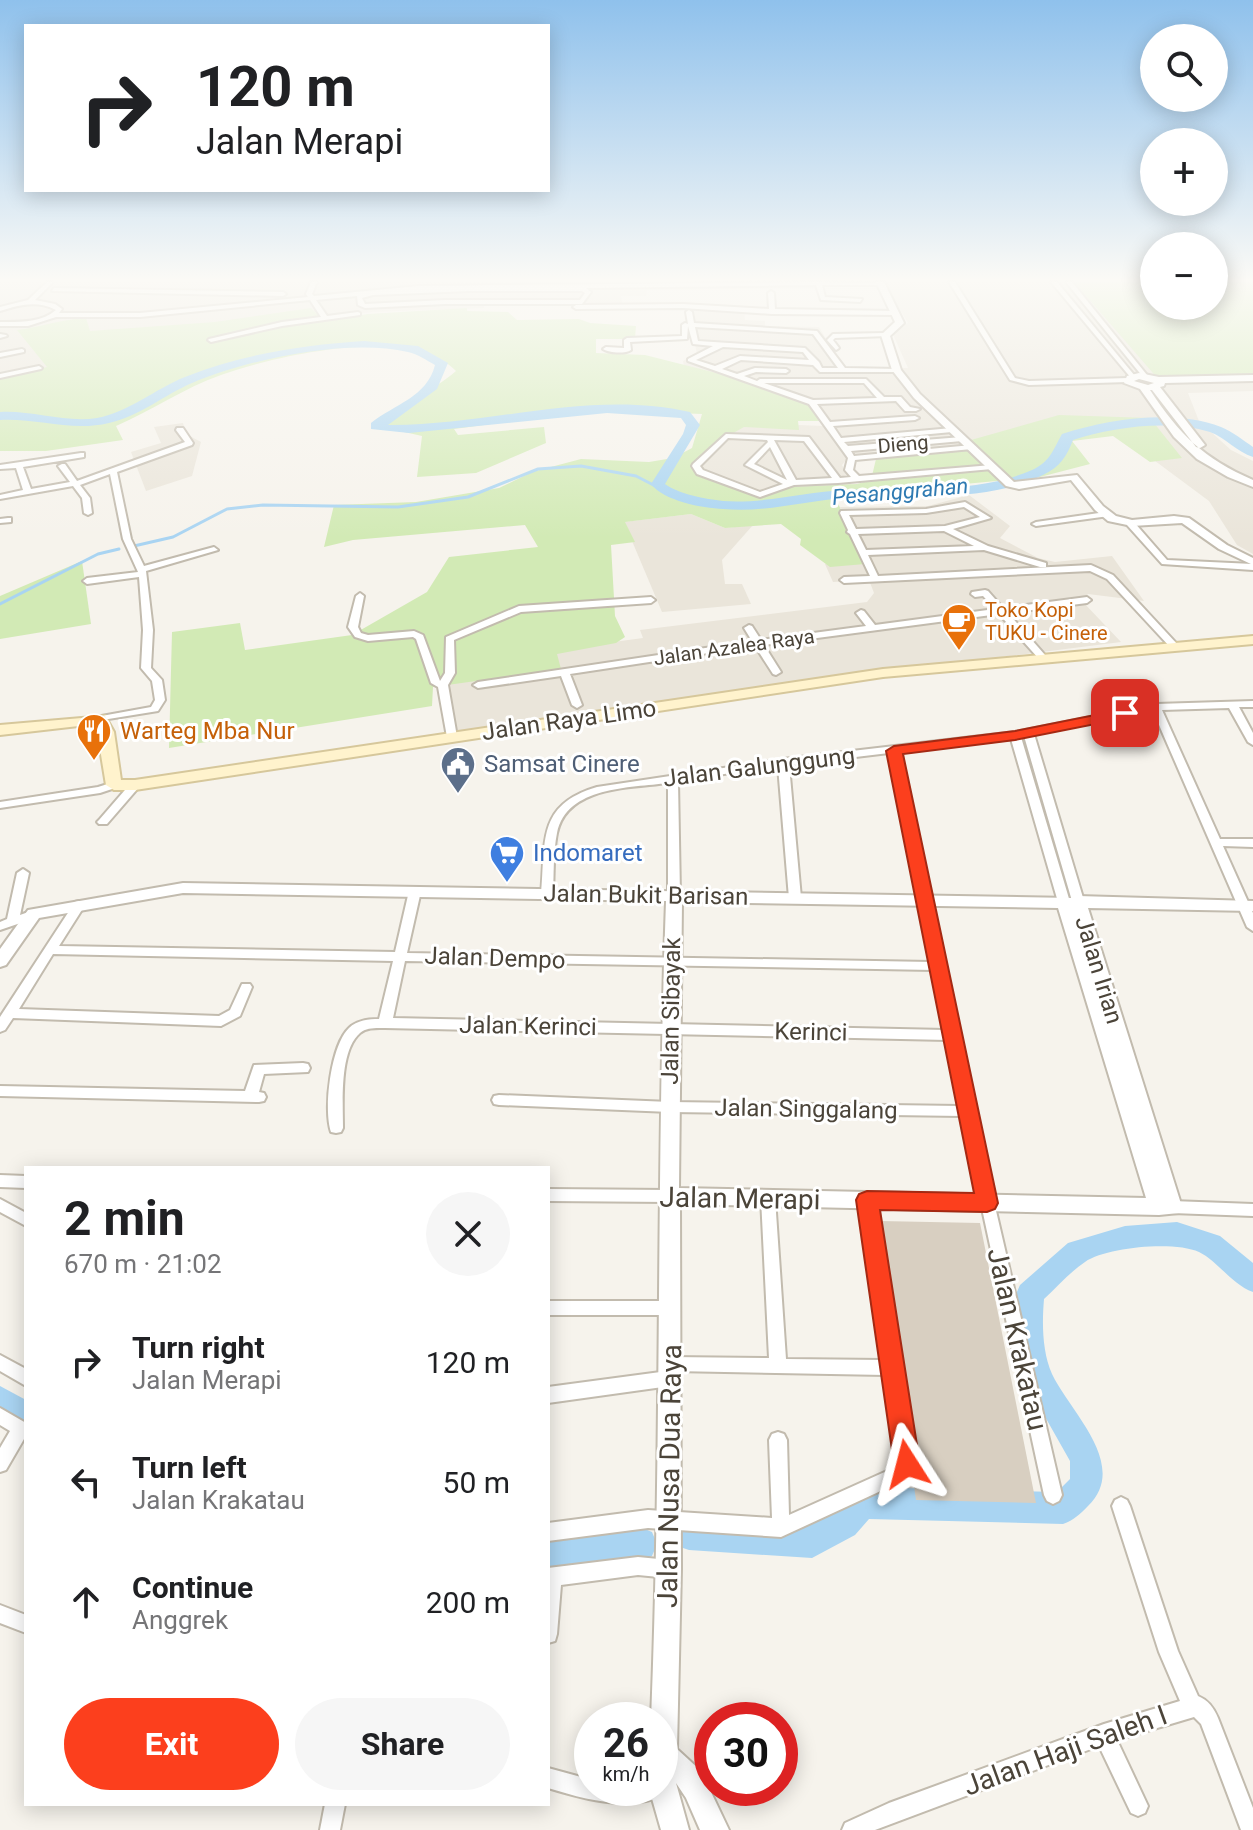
<!DOCTYPE html>
<html lang="en">
<head>
<meta charset="utf-8">
<style>
	:root { --surface:#fff; --page:#f6f6f6; --text:#202124; --muted:#757577; --accent:#fc3f1d }
	body { margin:0; font-family:Roboto,sans-serif; background:var(--page); color:var(--text); height:100vh; display:flex; flex-direction:column; font-size:30px; white-space:nowrap }
	* { box-sizing:border-box; margin:0 }
	p { font-size:26px; color:var(--muted) }
	.icon { flex:none; width:44px; height:44px; fill:none; stroke:currentColor; stroke-width:2; stroke-linecap:round; stroke-linejoin:round }
	.map { position:relative; flex:1; overflow:hidden }
	.side { position:absolute; left:24px; top:1166px; width:526px; height:640px; display:flex; flex-direction:column; background:var(--surface); border-radius:0px; box-shadow:0 4px 20px #0003 }
	.side>* { flex:none }
	.hud { position:absolute; left:24px; top:24px; width:526px; height:168px; border-radius:0px; box-shadow:0 4px 20px #0003; background:#fff; color:var(--text); overflow:hidden }
	.fabs { position:absolute; left:1140px; top:24px; display:grid; gap:16px }
	.fabs a { display:grid; place-items:center; width:88px; height:88px; border-radius:50%; background:var(--surface); box-shadow:0 4px 20px #0003; font-size:40px }
	.speed { position:absolute; left:574px; top:1702px; display:flex; gap:16px; font-size:40px; font-weight:700; text-align:center }
	.speed>* { display:grid; place-content:center; width:104px; height:104px; border-radius:50%; background:var(--surface); box-shadow:0 4px 20px #0003; line-height:1 }
	.speed small { font-size:20px; font-weight:400 }
	.speed .limit { border:12px solid #d22; background:#fff; color:#111 }
	.pin { position:absolute; display:grid; place-items:center; width:68px; height:68px; color:#fff; margin:-34px; border-radius:16px; box-shadow:0 4px 12px #0006 }
	.me { position:absolute; width:88px; margin:-44px; rotate:351deg; stroke-linejoin:round; filter:drop-shadow(0 0 6px #0008) }
	.turn { display:flex; align-items:center; gap:28px; height:168px; padding:0 40px; font-size:36px }
	.turn .icon { width:104px; height:104px; stroke-width:2.5 }
	.turn b { display:block; font-size:56px; line-height:68px }
	.round { display:grid; place-items:center; flex:none; width:84px; height:84px; border-radius:42px; background:var(--page) }
	.head { display:flex; align-items:center; justify-content:space-between; height:136px; padding:0 40px }
	h1 { font-size:48px; font-weight:700; line-height:60px }
	.cta { display:flex; gap:16px; margin-top:auto; padding:16px 40px }
	.cta a { flex:1; height:92px; border-radius:48px; background:var(--accent); color:#fff; font-size:32px; font-weight:700; line-height:92px; text-align:center }
	.cta a+a { background:var(--page); color:var(--text) }
	ul { padding:0; list-style:none }
	li { display:flex; align-items:center; gap:24px; height:120px; padding:0 40px }
	li div { flex:1 }
	li b { display:block; font-size:30px }
	li em { font-style:normal }
	.map>svg:first-child { display:block }
</style>
</head>
<body>
<div class="map">
<svg width="1253" height="1830" viewBox="0 0 1253 1830">
	<rect width="100%" height="100%" fill="#f6f3ec"/>
	<g fill="#eae5da">
		<path d="M0,282H814L818,288L647,290L646,296H621L623,306L484,302V308L372,312L227,330L0,388Z"/>
		<path d="M883,282H1154V306H1214V282H1253V391L1188,393L1199,421L1231,450L1253,461V554L1237,545L1209,501L1108,426L984,446L846,460L842,465L853,487L754,501L684,469L724,422L823,426L806,402L684,366L683,361L697,353L685,306L744,310L745,320L765,321V326L819,327L843,367L908,368L891,330L908,323Z"/>
		<path d="M183,423L186,434L201,442L192,476L146,491L131,452L161,443L154,427Z"/>
		<path d="M969,495L1010,526L1000,538L1038,558L1055,562L1112,556L1144,601L1088,594L1082,601L1121,642L770,686L458,734L444,682L547,651L643,638L640,630L867,602L874,593L869,580L833,582L825,564L859,561L840,507L928,506Z"/>
		<path d="M691,514L725,528L753,525L722,560L725,584H742L751,604L662,612L624,522Z"/>
	</g>
	<g fill="#d2eab5">
		<path d="M1074,282H1154V306H1214V282H1253V378L1159,380Z"/>
		<path d="M311,308L324,321L368,314L467,308V311L508,312L517,320L579,319L590,323L636,326L635,339H596V353L645,355L764,385L811,403L823,421H798L799,430L744,427L728,436L693,469L759,498L790,487L857,484L871,480L876,459L977,449L971,440L1059,415L1150,418L1182,458L1150,462L1113,436L1072,441L1090,464L1040,477L943,486L944,493L837,501L865,564L830,567L800,545L801,539L781,524L725,528L691,514L625,522L635,542L611,545L615,616L625,637L616,643L557,654L561,669L433,687L432,706L169,748L172,632L240,623L245,650L352,635L427,592L449,557L538,547L525,525L353,540L324,547L334,505L416,502L499,488L532,472L581,459L649,462L673,458L692,448L702,414L597,410L454,429L458,435L544,427L546,443L476,473L417,477L422,436L382,427C399,401 433,392 456,371C411,324 275,356 221,375C184,388 151,411 116,426L123,440L46,451H0V378L47,367L17,330C41,327 62,319 86,318L90,331L215,322Z"/>
		<path d="M82,561L91,624L0,639V596Z"/>
	</g>
	<g fill="none" stroke-linecap="round" stroke-linejoin="round">
		<g stroke="#a9d4f2" stroke-width="3">
			<path d="M134,546L173,537L227,509L263,505L398,507L468,497L538,469L581,466L636,476L663,490"/>
			<path d="M0,604L98,554L119,549"/>
		</g>
		<g fill="#a9d4f2" fill-rule="evenodd">
			<path d="M364,341L418,346L448,363L437,389L388,425C489,426 590,389 690,412L700,425L665,484C678,494 706,499 723,501C764,504 804,492 845,490C905,486 975,495 1032,470C1050,462 1053,450 1062,434C1109,419 1174,409 1221,427C1233,432 1243,440 1253,447V457C1237,452 1226,438 1210,432C1169,419 1112,427 1073,440C1067,456 1060,467 1043,475C983,504 908,494 844,498C804,501 764,513 723,509C702,508 664,501 651,484L683,434L686,425L681,418L607,413L409,433L371,429V423C395,404 427,397 435,365C426,360 418,354 408,352C347,338 249,359 192,383C164,395 140,416 109,423C72,432 37,418 0,420V412C32,410 65,423 97,418C129,412 155,389 185,377C242,354 304,345 364,341Z"/>
			<path d="M1177,1222L1220,1236L1253,1263V1292C1231,1284 1219,1262 1199,1252C1174,1241 1107,1247 1085,1262C1070,1272 1057,1287 1044,1299C1042,1323 1042,1351 1052,1374C1070,1412 1130,1465 1088,1506C1080,1514 1074,1520 1063,1524L869,1519L855,1535L812,1558L689,1550L677,1546L673,1534L677,1522L689,1518C712,1519 797,1530 813,1523C832,1514 842,1495 862,1487L1057,1492L1070,1479V1461L1022,1376L1012,1327L1016,1294L1020,1285L1068,1243L1125,1226Z"/>
			<path d="M0,1386L26,1400V1431L0,1417Z"/>
			<path d="M640,1527L652,1532L657,1544L652,1556L640,1561L548,1572V1538Z"/>
		</g>
	</g>
	<path fill="#d8cfc1" d="M880,1221L980,1223L1036,1503L916,1500L913,1479L919,1464Z"/>
	<g fill="none" stroke-linecap="round" stroke-linejoin="round">
		<g stroke="#c2bbae" stroke-width="4">
			<g id="minor">
				<path d="M47,282H53L35,300L55,304L62,309L59,313H140L308,297L306,294L311,282H317L312,294L314,296L418,286L816,282L884,283L881,285H822L825,297L862,299L860,302L821,300L816,285L586,288L591,292L582,304H445L365,308L358,305L357,296L316,300L327,316L358,312L360,313V315L282,326L211,342L208,340L209,339L282,322L321,317L310,300L140,317H56L28,326H0V322C19,322 41,323 56,310C37,300 19,305 0,311V307L28,300ZM469,291H582L585,293L580,300H445L365,304L362,298L373,295Z"/>
				<path d="M949,282H955L1015,378L1029,381L1128,378L1131,380L1128,382L1029,385L1010,380Z"/>
				<path d="M1051,282H1057L1135,376V378H1131Z"/>
				<path d="M1066,282H1072L1147,375V377H1143Z"/>
				<path d="M54,288L283,292L286,294L283,296L52,291Z"/>
				<path d="M771,291L774,293L775,309L896,311L899,313L896,315L772,314L683,308L576,309L573,307L576,305L683,304L769,309L768,293Z"/>
				<path d="M689,310L692,312L694,323L817,331L845,368L899,369V371L897,372H820L813,365L741,360L722,369L737,374L755,368L786,369L789,371L786,373L756,372L744,376L757,381L760,379H866L884,397H901L910,407L920,409L916,411H905L896,401L817,404L830,422L915,416L919,418L915,420L833,426L841,438L952,428L956,430L952,432L844,442L848,446L962,437L966,439L962,441L851,451L854,456L972,445L976,447L972,449L855,460L853,470L859,476L992,465L996,467L992,469L838,483L794,485L760,497L697,474L692,466L693,464L726,434L809,437L840,478L851,477L845,470L848,458L809,404L688,361V359L713,346L693,344L688,326L687,339L630,342L631,350C625,354 609,353 603,349L606,347L624,348V340L627,338L682,336V325L685,323L688,324L686,312ZM695,327L813,334L838,368H822L819,362L805,348L698,341ZM723,347L803,352L809,360L740,356L715,366L696,360ZM764,383H864L877,398L813,400ZM728,438L767,440L768,442L745,465L783,484L760,492L703,470L700,466ZM774,440L804,441L832,478L796,480ZM770,447L787,480L754,464Z"/>
				<path d="M885,333L888,335L887,336L835,338L833,340L839,348L836,350L827,340L833,334Z"/>
				<path d="M0,334L6,335L7,336L0,338Z"/>
				<path d="M22,349L24,350V352L0,357V353Z"/>
				<path d="M39,366L42,368L41,369L0,378V374Z"/>
				<path d="M177,428H183L193,443L192,445L117,472L131,539L144,566L214,547L218,550L146,571L153,630L151,668L162,680L165,700L158,711L96,721V717L151,707L155,700L152,681L141,668L143,630L139,577L87,584L83,581L87,578L138,572L123,539L110,474L80,485L90,498L92,513L88,515L84,513L82,498L73,486L0,499V495L23,490L16,468L0,469V465L81,453H84V457L23,467L31,489L70,482L58,466L62,464H65L77,481L185,442L176,430Z"/>
				<path d="M965,502L991,518L953,529L988,546L1046,563V567H1040L984,550L868,555L878,576L1091,565L1113,575L1178,645L1173,648L1170,647L1107,579L1090,571L844,583L840,580L844,577L870,576L850,534L847,532L848,530L840,513L841,511L926,509ZM964,507L980,517L945,526L856,529L849,515L926,513ZM944,531L974,546L866,550L858,534Z"/>
				<path d="M1106,512H1109V516L1036,526L1032,524L1036,522Z"/>
				<path d="M8,518H11V522L0,523V519Z"/>
				<path d="M1127,521H1133L1167,560L1253,564V570L1162,564L1127,525Z"/>
				<path d="M985,590L988,591L1003,608L1087,597L1091,600L1087,603L1008,613L1045,655V659H1039L999,614L764,645L781,672L776,675L773,674L755,646L570,674L582,705L577,708L572,705L561,676L478,688L473,685L478,682L752,641L744,628L749,625L752,626L761,640L866,626L856,613L861,610L864,611L875,625L995,609L983,596L975,597L971,594L972,592Z"/>
				<path d="M360,593L364,596L358,627L361,633L368,635L414,631L423,635L440,681L445,673L446,637L519,606L651,597L655,600L651,603L521,612L454,640L455,673L448,685L457,737L452,740L447,737L438,687L431,683L416,639L413,637L368,641L355,637L348,627L356,596Z"/>
				<path d="M1253,701V707H1239L1253,733V745L1248,742L1229,708L1162,710L1220,839H1253V847L1223,846L1253,913V931L1247,927L1153,711L1034,734L1084,901L1078,905L1072,901L1024,736L1021,737L1070,902L1064,906L1058,902L1011,739L899,752L990,1185L1062,1495L1059,1501L1053,1504L1047,1501L1044,1495L962,1116L670,1112L499,1105L494,1104L492,1100L494,1096L499,1095L670,1102L960,1106L947,1040L385,1028C377,1028 367,1027 360,1033C339,1051 343,1103 343,1128L341,1132L336,1133L331,1132C323,1109 331,1045 349,1028C357,1020 369,1019 379,1019L393,961L53,954L19,1009L219,1016L230,1010L242,984H250L252,987L240,1016L221,1026L13,1018L5,1030L0,1032V1017L75,902L79,901L85,905L59,946L395,952L409,891L415,887L421,891L407,953L931,962L889,753L789,765L801,898L795,902L789,898L778,766L678,781L680,895L678,898H670L668,895V783C630,788 567,786 557,833C553,853 554,875 553,895L547,899L541,895C546,842 536,805 597,787L783,759L1015,732L1156,704ZM405,961L933,970L945,1030L393,1018Z"/>
				<path d="M114,782L119,785L118,787L100,793L0,808V802L98,787Z"/>
				<path d="M135,782L140,785L139,787L107,824H99L97,822L99,820L131,783Z"/>
				<path d="M23,869L29,873L20,915L34,910L40,914L38,917L0,930V922L7,919L17,873Z"/>
				<path d="M303,1063L308,1064L310,1068L308,1072L264,1074L259,1092L264,1093L266,1097L264,1101L259,1102L0,1096V1086L245,1091L254,1065Z"/>
				<path d="M0,1175L26,1176V1188L0,1187Z"/>
				<path d="M548,1189L669,1190L674,1192L676,1196L674,1200L669,1202L548,1201Z"/>
				<path d="M768,1192L773,1194L775,1198L786,1359L883,1360L860,1200L862,1196L867,1194L872,1196L874,1200L916,1464L911,1477L781,1537L648,1528L548,1541V1523L648,1510L772,1518L769,1440L772,1434L778,1432L784,1434L787,1440L789,1515L898,1466L885,1375L673,1371L676,1373L678,1378L676,1383L670,1386L548,1403V1387L668,1371L664,1369L662,1364L664,1359L670,1357L769,1358L761,1198L763,1194Z"/>
				<path d="M0,1199L26,1213V1226L0,1212Z"/>
				<path d="M1172,1201L1253,1204V1216L1172,1213L1167,1211L1165,1207L1167,1203Z"/>
				<path d="M548,1301H670L676,1303L678,1308L676,1313L670,1315H548Z"/>
				<path d="M0,1355L26,1369V1386L0,1371Z"/>
				<path d="M0,1408L26,1423V1440L24,1439L6,1470L0,1472V1448L10,1431L0,1425Z"/>
				<path d="M1121,1497L1127,1500L1130,1506L1178,1651L1198,1696C1208,1700 1214,1708 1218,1718L1253,1808V1830H1241L1201,1724L1194,1717L1117,1740L1148,1806L1145,1813L1138,1816L1131,1813L1099,1746L875,1830H842L845,1823L889,1803L1104,1724L1180,1701L1159,1652L1112,1506L1115,1500Z"/>
				<path d="M638,1557L669,1560L675,1563L678,1569L675,1575L669,1578L638,1575L561,1585L557,1634L555,1641L548,1643V1568Z"/>
				<path d="M0,1605L26,1615V1633L0,1623Z"/>
				<path d="M548,1768L592,1780V1788H660V1778L667,1781L670,1788L667,1795C628,1811 587,1800 548,1788Z"/>
				<path d="M325,1804H345L340,1830H320Z"/>
			</g>
		</g>
		<g stroke="#c2bbae" stroke-width="4">
			<g id="tertiary">
				<path d="M876,282H884L904,323L890,336L901,370L920,394L1014,482L1077,475L1103,506L1116,516L1132,520L1174,516L1189,518L1227,545L1253,558V565L1219,549L1182,523L1132,526L1108,521L1095,510L1071,480L1019,489L1006,486L914,398L892,370L881,335L895,322Z"/>
				<path d="M1139,373L1159,377L1253,375V381L1165,383L1164,386L1160,387L1205,445L1200,448L1196,447L1152,390H1150C1180,435 1203,458 1253,480V487L1228,477L1197,459L1174,437L1140,389L1124,383L1127,376ZM1139,379L1154,383L1148,385L1134,381Z"/>
				<path d="M183,883L1072,898L1078,896L1253,901V911L1088,908L1182,1207L1179,1213L1159,1215L680,1204L681,1569L677,1749L701,1771L729,1830H700L686,1798L676,1783L689,1830H661L649,1788H660V1720H651C662,1447 656,1174 666,901L183,893L39,918L6,965L0,967V949L28,910ZM682,902L1058,908L1146,1198L679,1188Z"/>
			</g>
		</g>
		<g stroke="#d6c79b" stroke-width="4">
			<path id="secondary" d="M1253,636V644L883,677L135,790H114L106,785L96,724L0,735V725L105,716L114,732L121,780H135L883,669Z"/>
		</g>
		<use href="#minor" fill="#fff" fill-rule="evenodd"/>
		<use href="#tertiary" fill="#fff" fill-rule="evenodd"/>
		<use href="#secondary" fill="#fff3cd" fill-rule="evenodd"/>
	</g>
	<linearGradient id="sky" x2="0" y2="1"><stop stop-color="#8fc1ec"/><stop offset="0.52" stop-color="#fbfaf6"/><stop offset="1" stop-color="#fbfaf6" stop-opacity="0"/></linearGradient>
	<rect width="1253" height="538" fill="url(#sky)"/>
	<path fill="#fc3f1d" stroke="#a42913" stroke-width="2" d="M1125,709L1131,710V717L1015,740L903,754L998,1203L995,1209L987,1212L880,1210L920,1464L916,1473L907,1476L898,1473L894,1464L856,1200L859,1194L867,1191L974,1193L886,751L894,746L1015,731Z"/>
	<defs>
		<g id="cafe-pin" transform="scale(1.8)"><path d="M0 17L-7.5 6A9.5 9.5 0 1 1 7.5 6Z" fill="#e8710a" stroke="#fff"/><path d="M-5.5-4.5H6V0H3Q3 3.5 0 3.5H-2.5Q-5.5 3.5-5.5 0ZM3-3.2v2h1.7v-2ZM-6 4.5H4V6H-6Z" fill="#fff"/></g>
		<g id="restaurant-pin" transform="scale(1.8)"><path d="M0 17L-7.5 6A9.5 9.5 0 1 1 7.5 6Z" fill="#e8710a" stroke="#fff"/><path d="M-5-6h1v4h1v-4h1v4h1v-4h1v5L-1.5 .5V6h-2V.5L-5-1ZM5-6V6H3V1.5H1.5Q1.5-4 5-6Z" fill="#fff"/></g>
		<g id="civic-pin" transform="scale(1.8)"><path d="M0 17L-7.5 6A9.5 9.5 0 1 1 7.5 6Z" fill="#5c6f8a" stroke="#fff"/><path d="M-.6-6.5H3V-4.5H.6V-3L4-1V1h2V6H-6V1h2V-1L-.6-3ZM-1.2 2.5V6h2.4V2.5Z" fill="#fff"/></g>
		<g id="supermarket-pin" transform="scale(1.8)"><path d="M0 17L-7.5 6A9.5 9.5 0 1 1 7.5 6Z" fill="#3f7fe0" stroke="#fff"/><path d="M-6-5.5h2.5l.6 2H6L4.5 2H-2.5L-4.4-4H-6ZM-1.5 3.2a1.3 1.3 0 1 0 .1 0ZM3 3.2a1.3 1.3 0 1 0 .1 0Z" fill="#fff"/></g>
	</defs>
	<g fill-rule="evenodd">
		<use href="#cafe-pin" x="959" y="621"/>
		<use href="#restaurant-pin" x="94" y="731"/>
		<use href="#civic-pin" x="458" y="764"/>
		<use href="#supermarket-pin" x="507" y="853"/>
	</g>
	<g text-anchor="middle" stroke-width="6" stroke-linejoin="round" paint-order="stroke">
		<g font-size="20" fill="#4b4439" stroke="#fff">
			<text transform="translate(903 444) rotate(-5)" y="7">Dieng</text>
			<text transform="translate(734 647) rotate(-8)" y="7">Jalan Azalea Raya</text>
		</g>
		<g font-size="20" fill="#c56008" stroke="#fff" text-anchor="start">
			<text x="985" y="617">Toko Kopi<tspan x="985" dy="23">TUKU - Cinere</tspan></text>
		</g>
		<g font-size="22" font-style="italic" fill="#2e7ab2" stroke="#fff">
			<text transform="translate(900 491) rotate(-5)" y="8">Pesanggrahan</text>
		</g>
		<g font-size="24" fill="#4b4439" stroke="#fff">
			<text transform="translate(569 720) rotate(-8)" y="8">Jalan Raya Limo</text>
			<text transform="translate(759 767) rotate(-7)" y="8">Jalan Galunggung</text>
			<text transform="translate(646 895) rotate(1)" y="8">Jalan Bukit Barisan</text>
			<text transform="translate(495 958) rotate(2)" y="8">Jalan Dempo</text>
			<text transform="translate(1099 970) rotate(73)" y="8">Jalan Irian</text>
			<text transform="translate(671 1011) rotate(-89)" y="8">Jalan Sibayak</text>
			<text transform="translate(528 1026) rotate(1)" y="8">Jalan Kerinci</text>
			<text transform="translate(811 1032) rotate(1)" y="8">Kerinci</text>
			<text transform="translate(806 1109) rotate(1)" y="8">Jalan Singgalang</text>
		</g>
		<g font-size="24" fill="#c56008" stroke="#fff" text-anchor="start">
			<text x="120" y="739">Warteg Mba Nur</text>
		</g>
		<g font-size="24" fill="#4e5e75" stroke="#fff" text-anchor="start">
			<text x="484" y="772">Samsat Cinere</text>
		</g>
		<g font-size="24" fill="#366cbe" stroke="#fff" text-anchor="start">
			<text x="533" y="861">Indomaret</text>
		</g>
		<g font-size="28" fill="#4b4439" stroke="#fff">
			<text transform="translate(740 1198) rotate(1)" y="10">Jalan Merapi</text>
			<text transform="translate(1018 1339) rotate(77)" y="10">Jalan Krakatau</text>
			<text transform="translate(669 1476) rotate(-89)" y="10">Jalan Nusa Dua Raya</text>
			<text transform="translate(1065 1750) rotate(-20)" y="10">Jalan Haji Saleh I</text>
		</g>
	</g>
</svg>
<div class="fabs">
<a><svg class="icon" aria-label="search" viewBox="0 0 24 24"><circle cx="10" cy="10" r="6"/><path d="M15 15l6 6"/></svg></a>
<a>+</a>
<a>−</a>
</div>
<div class="speed"><div>26<small>km/h</small></div><div class="limit">30</div></div>
<div class="pin" style="left:1125px;top:713px;background:#d93025"><svg class="icon" aria-label="arrive" viewBox="0 0 24 24"><path d="M6 21V4h12l-3 4 3 4H6"/></svg></div>
<svg class="me" style="left:907px;top:1464px" viewBox="-20 -20 40 40"><path d="M0-17L14 15 0 8-14 15z" fill="#fc3f1d" stroke="#fff" stroke-width="4"/></svg>
<div class="hud">
<div class="turn"><svg class="icon" aria-label="right" viewBox="0 0 24 24"><path d="M7 20v-9h11M14 6l5 5-5 5"/></svg><div><b>120 m</b>Jalan Merapi</div></div>
</div>
<section class="side">
<div class="head"><div><h1>2 min</h1><p>670 m · 21:02</p></div><a class="round"><svg class="icon" aria-label="close" viewBox="0 0 24 24"><path d="M6 6l12 12M18 6L6 18"/></svg></a></div>
<ul>
<li><svg class="icon" aria-label="right" viewBox="0 0 24 24"><path d="M7 20v-9h11M14 6l5 5-5 5"/></svg><div><b>Turn right</b><p>Jalan Merapi</p></div><em>120 m</em></li>
<li><svg class="icon" aria-label="left" viewBox="0 0 24 24"><path d="M17 20v-9H6M10 6l-5 5 5 5"/></svg><div><b>Turn left</b><p>Jalan Krakatau</p></div><em>50 m</em></li>
<li><svg class="icon" aria-label="ahead" viewBox="0 0 24 24"><path d="M12 20V5M6 11l6-6 6 6"/></svg><div><b>Continue</b><p>Anggrek</p></div><em>200 m</em></li>
</ul>
<div class="cta"><a>Exit</a><a>Share</a></div>
</section>
</div>
</body>
</html>
